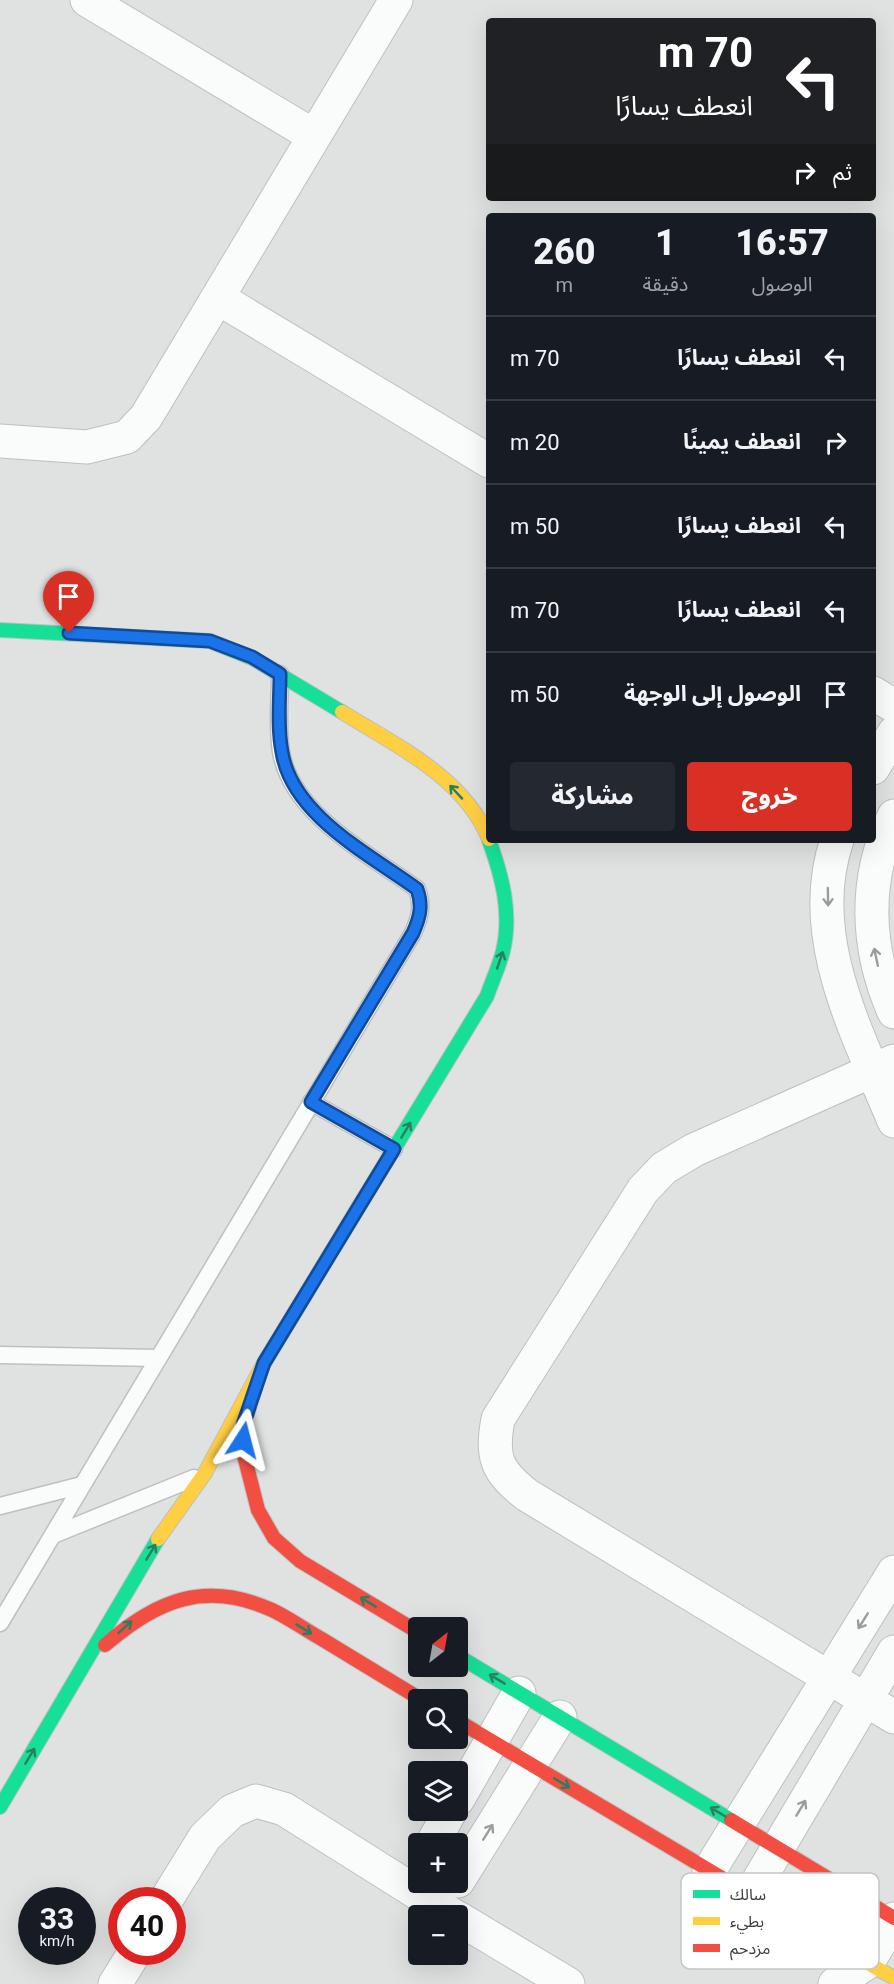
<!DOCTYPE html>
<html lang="ar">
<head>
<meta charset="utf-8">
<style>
	:root { --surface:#171b24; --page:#242831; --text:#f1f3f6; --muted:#9ea1a6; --line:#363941; --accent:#d93025 }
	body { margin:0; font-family:Roboto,"Noto Sans Arabic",sans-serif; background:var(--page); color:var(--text); direction:rtl; height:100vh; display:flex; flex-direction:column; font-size:22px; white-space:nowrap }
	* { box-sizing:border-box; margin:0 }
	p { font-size:20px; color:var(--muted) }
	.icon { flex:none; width:33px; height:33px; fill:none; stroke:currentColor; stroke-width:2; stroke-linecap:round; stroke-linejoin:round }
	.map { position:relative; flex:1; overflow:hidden; direction:ltr }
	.side { position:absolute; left:486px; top:213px; width:390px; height:630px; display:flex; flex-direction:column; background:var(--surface); border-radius:6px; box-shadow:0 6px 24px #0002; direction:rtl }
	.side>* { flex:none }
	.hud { position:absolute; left:486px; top:18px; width:390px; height:183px; border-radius:6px; box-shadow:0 6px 24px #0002; direction:rtl; background:#202124; color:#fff; overflow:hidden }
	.needle { width:39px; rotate:31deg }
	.controls { position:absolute; left:408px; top:1617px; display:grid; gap:12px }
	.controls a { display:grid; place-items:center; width:60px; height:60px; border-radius:6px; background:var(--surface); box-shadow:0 6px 24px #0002; font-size:30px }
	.speed { position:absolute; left:18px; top:1887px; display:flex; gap:12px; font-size:30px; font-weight:700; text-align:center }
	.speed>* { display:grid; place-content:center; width:78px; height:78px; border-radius:50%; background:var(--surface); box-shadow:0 6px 24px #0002; line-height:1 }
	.speed small { font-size:15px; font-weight:400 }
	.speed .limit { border:9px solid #d22; background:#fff; color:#111 }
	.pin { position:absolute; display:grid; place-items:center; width:51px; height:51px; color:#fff; margin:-62px -26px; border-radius:50% 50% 50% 0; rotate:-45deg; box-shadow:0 0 6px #0007 }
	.pin .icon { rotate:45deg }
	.me { position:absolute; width:66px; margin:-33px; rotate:9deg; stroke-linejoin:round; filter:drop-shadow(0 0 4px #0008) }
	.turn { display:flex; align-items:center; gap:21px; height:126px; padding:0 24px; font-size:27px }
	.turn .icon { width:78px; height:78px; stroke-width:2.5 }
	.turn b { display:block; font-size:42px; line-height:51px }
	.then { display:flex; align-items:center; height:57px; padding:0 24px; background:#0003; gap:12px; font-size:22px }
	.eta { display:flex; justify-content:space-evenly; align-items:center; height:102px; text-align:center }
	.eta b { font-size:36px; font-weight:800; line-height:42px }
	.action { display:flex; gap:12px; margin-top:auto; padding:12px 24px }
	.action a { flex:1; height:69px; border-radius:6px; background:var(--accent); color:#fff; font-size:24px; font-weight:800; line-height:69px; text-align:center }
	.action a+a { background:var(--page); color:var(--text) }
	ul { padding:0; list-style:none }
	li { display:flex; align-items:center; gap:18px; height:84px; padding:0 24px; border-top:2px solid var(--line) }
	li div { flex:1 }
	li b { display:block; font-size:22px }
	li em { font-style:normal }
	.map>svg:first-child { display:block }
</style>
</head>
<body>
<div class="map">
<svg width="894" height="1984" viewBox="0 0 894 1984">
	<rect width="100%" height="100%" fill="#e0e2e2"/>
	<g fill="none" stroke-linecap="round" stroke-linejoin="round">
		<g stroke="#bec0c0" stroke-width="19">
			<g id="lane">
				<path d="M311,1102L394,1149"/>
				<path d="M0,1355L158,1358"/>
				<path d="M0,1506L82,1485"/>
				<path d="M53,1535L194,1478"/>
				<path d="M0,1623L413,933C420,917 423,906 417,889C369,854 292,815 281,752C277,727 280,699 280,674"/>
			</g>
		</g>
		<g stroke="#bec0c0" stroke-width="35">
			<g id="street">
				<path d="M87,0L314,136"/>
				<path d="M218,298L489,461"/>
				<path d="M0,441L87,447L127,437L146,417L396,0"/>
				<path d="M873,693L894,706"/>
				<path d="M873,768L894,733"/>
				<path d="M894,816C863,880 866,948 894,1012"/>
				<path d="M837,840C804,936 858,1034 894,1121"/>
				<path d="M894,1061L694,1150L664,1168L643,1190L498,1419C491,1457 496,1471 527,1495L894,1717"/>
				<path d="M458,1799L519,1693"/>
				<path d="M432,1844L451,1810"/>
				<path d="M709,1871L894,1572"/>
				<path d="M458,1881L560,1717"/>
				<path d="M750,1895L894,1652"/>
				<path d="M166,1900L205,1837L232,1811L256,1801L284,1809L454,1916"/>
				<path d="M458,1918L568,1984"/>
				<path d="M115,1984L135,1952"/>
				<path d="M835,1984L868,1962L894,1919"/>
			</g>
		</g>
		<g stroke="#bec0c0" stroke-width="16">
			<g id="fast">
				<path d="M0,630L210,641L252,658L342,712"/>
				<path d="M344,1231L487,996C492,981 499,967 503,951C512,913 502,876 489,840"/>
				<path d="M458,1656L731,1820"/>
				<path d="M0,1807L158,1539"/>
			</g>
		</g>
		<g stroke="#bec0c0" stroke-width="16">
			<g id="slow">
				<path d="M342,712C395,745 464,777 489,839"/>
				<path d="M158,1539L205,1473L264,1363L344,1231"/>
				<path d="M781,1913L894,1978"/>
			</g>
		</g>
		<g stroke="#bec0c0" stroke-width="16">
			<g id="jam">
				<path d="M249,1408L243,1425L244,1455L258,1510L274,1538L300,1561L418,1632"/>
				<path d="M105,1645C157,1600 205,1580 272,1610C289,1618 304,1629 320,1638C354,1659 388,1679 422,1700"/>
				<path d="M458,1721L781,1913"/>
				<path d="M731,1820L894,1918"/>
			</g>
		</g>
		<use href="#lane" stroke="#fafbfb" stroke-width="16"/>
		<use href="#street" stroke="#fafbfb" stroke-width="33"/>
		<use href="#fast" stroke="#16e098" stroke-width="14"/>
		<use href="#slow" stroke="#ffcf43" stroke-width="14"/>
		<use href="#jam" stroke="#f24e42" stroke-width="14"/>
	</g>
	<defs><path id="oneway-shaft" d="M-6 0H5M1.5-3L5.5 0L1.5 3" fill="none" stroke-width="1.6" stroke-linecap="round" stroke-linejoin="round" transform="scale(1.5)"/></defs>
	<g stroke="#2d7e61">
		<use href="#oneway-shaft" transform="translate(456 792) rotate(-133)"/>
		<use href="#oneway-shaft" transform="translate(500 960) rotate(-71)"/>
		<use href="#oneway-shaft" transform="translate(406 1130) rotate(-59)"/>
		<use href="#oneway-shaft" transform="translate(151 1552) rotate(-59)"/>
		<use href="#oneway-shaft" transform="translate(368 1602) rotate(-149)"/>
		<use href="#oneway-shaft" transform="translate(125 1627) rotate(-42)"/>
		<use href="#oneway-shaft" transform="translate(304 1629) rotate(31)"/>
		<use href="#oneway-shaft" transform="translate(497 1679) rotate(-149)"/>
		<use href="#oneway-shaft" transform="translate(30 1756) rotate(-59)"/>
		<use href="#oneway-shaft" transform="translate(562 1783) rotate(31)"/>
		<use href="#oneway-shaft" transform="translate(718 1812) rotate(-149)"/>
	</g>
	<g stroke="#9b9c9c">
		<use href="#oneway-shaft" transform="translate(828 897) rotate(89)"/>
		<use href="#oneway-shaft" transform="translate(876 957) rotate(-102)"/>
		<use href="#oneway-shaft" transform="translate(863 1621) rotate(122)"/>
		<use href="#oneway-shaft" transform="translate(801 1808) rotate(-59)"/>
		<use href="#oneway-shaft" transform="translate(488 1832) rotate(-58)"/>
	</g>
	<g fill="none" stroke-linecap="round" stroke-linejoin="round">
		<g stroke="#114b97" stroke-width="15">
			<path id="route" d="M69,633L210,641L252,657L280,674C280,699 277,727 282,752C292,815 369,854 417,889C423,906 420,917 413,933L311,1102L394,1149L264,1363L243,1425V1440"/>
		</g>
		<use href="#route" stroke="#1a73e8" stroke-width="10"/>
	</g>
	<rect x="681" y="1873" width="198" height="96" rx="9" fill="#fff" stroke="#c4c5c5" stroke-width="1.5"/>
	<rect x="693" y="1890" width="27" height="8" fill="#16e098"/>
	<rect x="693" y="1917" width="27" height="8" fill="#ffcf43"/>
	<rect x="693" y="1944" width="27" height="8" fill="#f24e42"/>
	<g font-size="16" fill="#3c3d3d">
		<text x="730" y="1900">سالك</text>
		<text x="730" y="1927">بطيء</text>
		<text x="730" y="1954">مزدحم</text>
	</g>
</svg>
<div class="controls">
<a><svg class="needle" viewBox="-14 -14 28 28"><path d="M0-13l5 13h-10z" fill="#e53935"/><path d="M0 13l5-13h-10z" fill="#9ea1a6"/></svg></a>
<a><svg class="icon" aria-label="search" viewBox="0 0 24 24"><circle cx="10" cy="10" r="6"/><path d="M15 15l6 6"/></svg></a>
<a><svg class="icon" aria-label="layers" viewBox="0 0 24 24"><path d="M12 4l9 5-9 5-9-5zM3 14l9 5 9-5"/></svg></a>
<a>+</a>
<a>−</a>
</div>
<div class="speed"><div>33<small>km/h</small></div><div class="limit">40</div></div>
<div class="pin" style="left:69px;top:633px;background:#d93025"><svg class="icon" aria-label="arrive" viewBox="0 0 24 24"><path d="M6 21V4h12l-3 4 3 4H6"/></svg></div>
<svg class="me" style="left:243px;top:1440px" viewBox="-20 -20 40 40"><path d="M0-17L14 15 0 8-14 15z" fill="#1a73e8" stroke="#fff" stroke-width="4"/></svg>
<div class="hud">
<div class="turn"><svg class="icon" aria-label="left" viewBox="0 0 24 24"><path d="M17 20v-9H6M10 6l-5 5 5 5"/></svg><div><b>70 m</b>انعطف يسارًا</div></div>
<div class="then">ثم<svg class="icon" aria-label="right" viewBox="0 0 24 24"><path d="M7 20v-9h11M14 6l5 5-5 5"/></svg></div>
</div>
<section class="side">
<div class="eta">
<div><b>16:57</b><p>الوصول</p></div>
<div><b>1</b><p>دقيقة</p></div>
<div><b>260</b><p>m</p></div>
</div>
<ul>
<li><svg class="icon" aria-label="left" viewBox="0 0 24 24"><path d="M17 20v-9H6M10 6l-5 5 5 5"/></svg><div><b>انعطف يسارًا</b></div><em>70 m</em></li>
<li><svg class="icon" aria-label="right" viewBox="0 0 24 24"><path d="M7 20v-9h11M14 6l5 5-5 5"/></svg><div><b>انعطف يمينًا</b></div><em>20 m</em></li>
<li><svg class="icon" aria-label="left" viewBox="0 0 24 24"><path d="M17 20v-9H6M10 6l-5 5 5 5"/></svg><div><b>انعطف يسارًا</b></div><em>50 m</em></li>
<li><svg class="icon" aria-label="left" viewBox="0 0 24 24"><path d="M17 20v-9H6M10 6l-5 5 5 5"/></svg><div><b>انعطف يسارًا</b></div><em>70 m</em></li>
<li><svg class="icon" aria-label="arrive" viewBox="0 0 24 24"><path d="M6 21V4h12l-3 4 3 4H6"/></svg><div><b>الوصول إلى الوجهة</b></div><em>50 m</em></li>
</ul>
<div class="action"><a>خروج</a><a>مشاركة</a></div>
</section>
</div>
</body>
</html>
